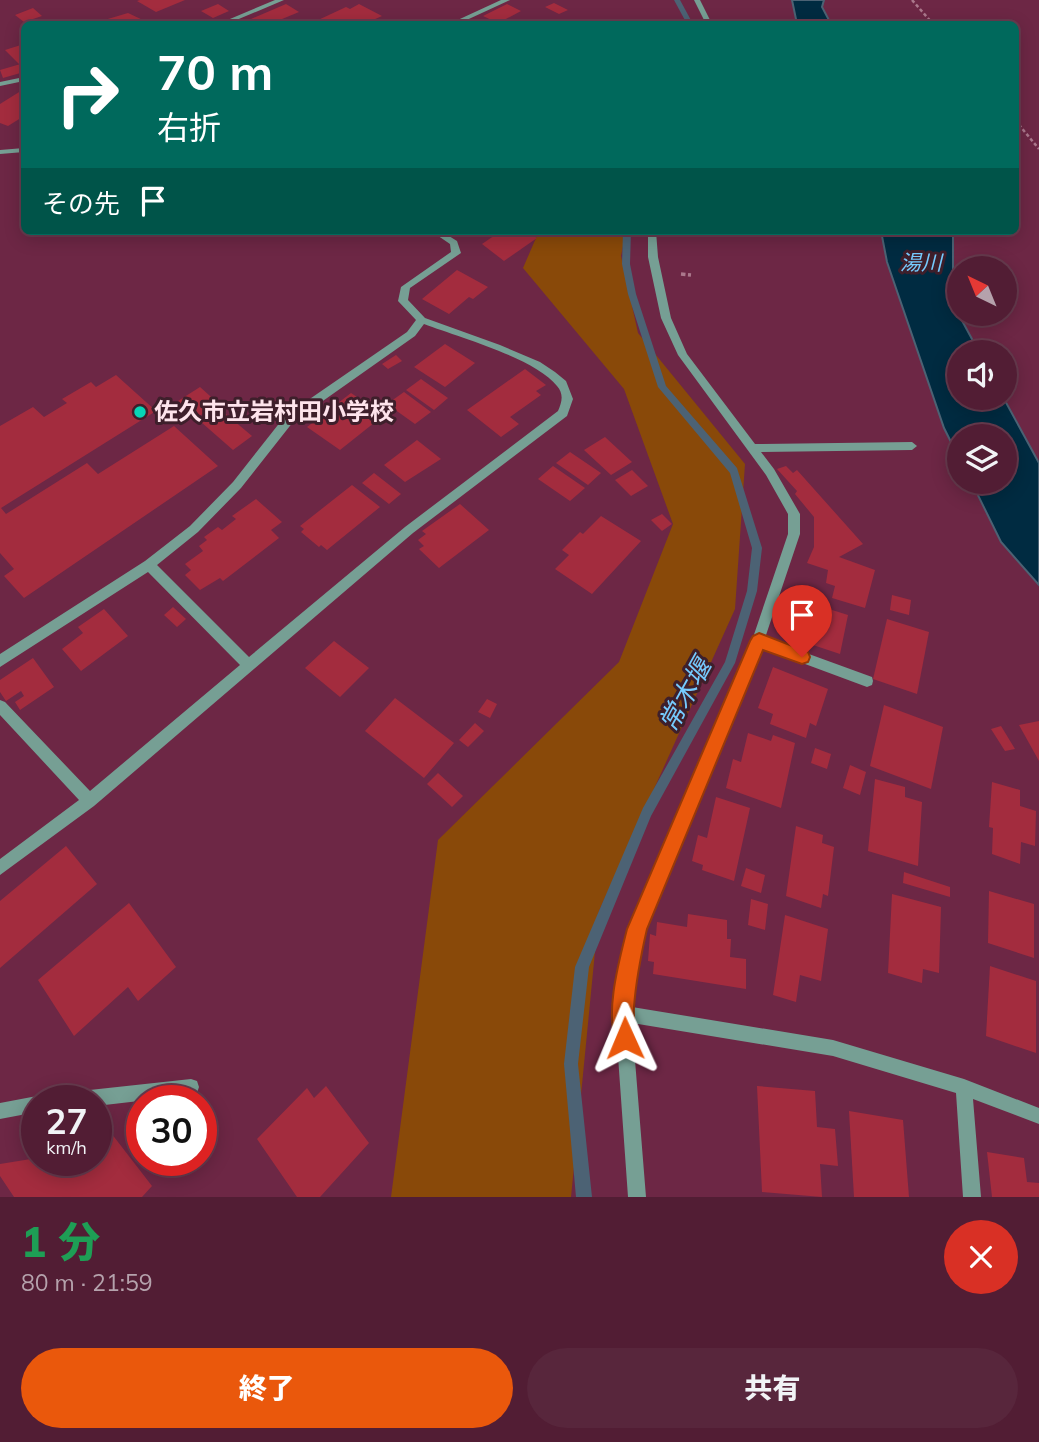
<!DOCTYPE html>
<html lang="ja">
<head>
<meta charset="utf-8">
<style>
	:root { --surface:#521d34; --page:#58263c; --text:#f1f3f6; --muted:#b5a2ac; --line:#683b4f; --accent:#ea580c }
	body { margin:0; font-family:Mulish,"Noto Sans JP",sans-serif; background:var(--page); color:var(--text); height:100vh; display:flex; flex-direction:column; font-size:26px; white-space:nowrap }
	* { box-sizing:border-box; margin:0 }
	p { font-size:23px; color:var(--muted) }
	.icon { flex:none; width:38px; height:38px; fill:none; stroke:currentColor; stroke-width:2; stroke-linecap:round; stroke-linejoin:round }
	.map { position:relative; height:1197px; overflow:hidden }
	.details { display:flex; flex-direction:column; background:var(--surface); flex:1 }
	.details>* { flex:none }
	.banner { position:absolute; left:21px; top:21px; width:998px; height:214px; border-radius:10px; box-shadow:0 4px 18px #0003,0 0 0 2px var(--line); background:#00695c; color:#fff; overflow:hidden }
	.needle { width:46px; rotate:317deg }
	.tools { position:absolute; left:947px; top:256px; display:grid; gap:14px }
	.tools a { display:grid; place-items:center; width:70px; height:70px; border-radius:50%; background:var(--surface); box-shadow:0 4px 18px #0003,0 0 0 2px var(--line); font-size:35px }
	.speed { position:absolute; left:21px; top:1085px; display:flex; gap:14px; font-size:35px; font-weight:700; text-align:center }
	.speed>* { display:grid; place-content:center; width:91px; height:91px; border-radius:50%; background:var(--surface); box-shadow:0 4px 18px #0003,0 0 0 2px var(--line); line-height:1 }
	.speed small { font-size:18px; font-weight:400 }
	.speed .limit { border:10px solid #d22; background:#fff; color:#111 }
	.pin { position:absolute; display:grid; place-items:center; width:60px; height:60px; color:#fff; margin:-72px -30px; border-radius:50% 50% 50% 0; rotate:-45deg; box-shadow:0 0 7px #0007 }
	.pin .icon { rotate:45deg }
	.me { position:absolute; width:77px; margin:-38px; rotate:359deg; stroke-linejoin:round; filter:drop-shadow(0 0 5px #0008) }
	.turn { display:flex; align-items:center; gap:24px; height:147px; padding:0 21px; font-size:32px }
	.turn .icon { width:91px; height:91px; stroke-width:2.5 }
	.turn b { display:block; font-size:49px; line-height:60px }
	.then { display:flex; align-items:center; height:66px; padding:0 21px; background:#0003; gap:14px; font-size:26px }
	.round { display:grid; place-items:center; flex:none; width:74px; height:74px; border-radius:37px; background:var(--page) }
	.summary { display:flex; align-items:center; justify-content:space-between; height:119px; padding:0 21px }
	h1 { font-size:42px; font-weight:800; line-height:52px; color:#1e9e55 }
	.primary-button { display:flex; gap:14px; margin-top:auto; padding:14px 21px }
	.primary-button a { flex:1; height:80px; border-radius:42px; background:var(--accent); color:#fff; font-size:28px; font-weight:800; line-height:80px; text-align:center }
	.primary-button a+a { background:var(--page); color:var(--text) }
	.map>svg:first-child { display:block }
</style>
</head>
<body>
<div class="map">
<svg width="1039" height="1197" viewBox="0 0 1039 1197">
	<rect width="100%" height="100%" fill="#6d2745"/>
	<path fill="#894909" d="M539,231H626L621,256L638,333L745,464L735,609L599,911L571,1197H391L438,840L619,662L673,524L624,389L523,268Z"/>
	<g fill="#002b41" stroke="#4c6274" stroke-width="2">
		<path d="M792,0H824L822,7L831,24H797Z"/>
		<path d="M881,231H953V304L979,352H959V397H1003L1039,463V585L1001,542L971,481H1004V436H959V458L944,428L887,262Z"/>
	</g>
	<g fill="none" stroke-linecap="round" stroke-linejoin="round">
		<g fill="#4c6274" fill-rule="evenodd">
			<path d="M674,0H680L693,24H687Z"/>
			<path d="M623,231H631L630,264L636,294L666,386L737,468L762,548L757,591L735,663L651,816L589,967L578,1064L592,1197H576L564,1064L575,967L643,808L725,662L747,591L752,548L730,473L658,387L628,294L622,264Z"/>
		</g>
	</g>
	<g fill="#a32c3e">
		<path d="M140,0H185L156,12L137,1Z"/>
		<path d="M554,3L568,10L559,14L545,7Z"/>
		<path d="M218,4L229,11L213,18L201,11Z"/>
		<path d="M286,4L299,12L270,24H260L251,19Z"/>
		<path d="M359,4L382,16L364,24L358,21L351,24H318L320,23L316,21L346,7L350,9Z"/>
		<path d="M507,4L521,11L504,20L513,24H500L483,16Z"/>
		<path d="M33,8L42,16L24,22L15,15Z"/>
		<path d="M128,13L145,21L140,24H91Z"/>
		<path d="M24,44V62L19,64L5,50Z"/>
		<path d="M24,63V72L3,78L0,70Z"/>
		<path d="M24,89V116L8,126L0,123V104Z"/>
		<path d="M501,231H525L537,238L504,261L482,244Z"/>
		<path d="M457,270L488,287L473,299L469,297L449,314L422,299Z"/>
		<path d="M445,344L475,363L445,387L414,367Z"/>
		<path d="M396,355L402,361L388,369L382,364Z"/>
		<path d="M525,369L546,385L536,391L541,395L510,417L519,424L501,437L467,410Z"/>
		<path d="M116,375L156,411L1,508L6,514L87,463L98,474L174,426L218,466L24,598L4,576L14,569L0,553V426L33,407L44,417L67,403L62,399L91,382L96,387Z"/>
		<path d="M421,379L448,398L434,410L406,390Z"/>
		<path d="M200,387L219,404L196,418L178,401Z"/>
		<path d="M404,392L431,412L415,424L387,404Z"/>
		<path d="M351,393L384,415L340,450L307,427Z"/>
		<path d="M220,409L252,436L233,450L201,422Z"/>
		<path d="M605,437L632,462L611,475L584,450Z"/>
		<path d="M417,440L441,459L405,482L384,465Z"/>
		<path d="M570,452L601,473L588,485L556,463Z"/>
		<path d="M553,466L585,488L570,501L538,479Z"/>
		<path d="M786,466L793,473L797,470L863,544L839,557L875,570L865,608L832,598L835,586L826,583L828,570L807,563L814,547V517L795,494L797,491L777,469Z"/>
		<path d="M632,470L648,486L631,496L615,480Z"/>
		<path d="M374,473L401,494L389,504L362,483Z"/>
		<path d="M352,485L380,507L327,550L321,545L319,547L301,532L304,529L300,526Z"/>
		<path d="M256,499L282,522L271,530L279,538L223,581L220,578L200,590L185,575L191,570L185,564L203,551L199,546L207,540L204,537L218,527L222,530L236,519L232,516Z"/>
		<path d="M460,504L489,530L439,568L419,549L424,546L418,540L426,534L422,531Z"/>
		<path d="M662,514L672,524L662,531L651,520Z"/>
		<path d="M601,516L641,541L592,594L555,569L569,555L562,550L580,532L583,534Z"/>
		<path d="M892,595L911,600L909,615L890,610Z"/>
		<path d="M797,599L848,615L840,654L801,641L803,634L789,630Z"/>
		<path d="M173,607L186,619L177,627L164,615Z"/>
		<path d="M104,609L128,636L81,671L62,649L83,633L78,627Z"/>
		<path d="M887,619L929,632L917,694L873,679Z"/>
		<path d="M334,641L369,668L340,697L305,668Z"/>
		<path d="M33,658L54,687L20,710L15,702L24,696L21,691L6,701L0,692V680Z"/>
		<path d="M773,667L828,689L816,726L810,723L806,738L770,724L773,714L758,708Z"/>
		<path d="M395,698L454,743L424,778L365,731Z"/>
		<path d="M487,699L497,704L490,718L478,712Z"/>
		<path d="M884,705L943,727L931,789L870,766Z"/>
		<path d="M1039,721V761L1019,725Z"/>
		<path d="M475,723L484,731L468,747L459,740Z"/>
		<path d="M1001,726L1015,749L1005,751L991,729Z"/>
		<path d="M748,733L771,741L773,735L795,743L781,808L726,788L733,759L741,762Z"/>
		<path d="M815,748L831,754L827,769L811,763Z"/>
		<path d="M850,765L866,772L860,795L843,788Z"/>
		<path d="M438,773L463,796L452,807L427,784Z"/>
		<path d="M875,779L905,787V797L922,802L918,866L868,851Z"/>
		<path d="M992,782L1020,790V806L1036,811L1035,846L1021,842L1020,864L992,854L993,828L989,827Z"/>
		<path d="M716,797L750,808L734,881L702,870L703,865L692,861L698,835L707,838Z"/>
		<path d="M796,826L823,835L822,843L834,847L828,896L823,894L821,908L786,896Z"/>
		<path d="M66,846L97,884L0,968V901Z"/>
		<path d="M746,868L765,875L761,893L741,886Z"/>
		<path d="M904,872L950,887V897L903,883Z"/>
		<path d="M989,891L1034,904V958L988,943Z"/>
		<path d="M892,894L941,907L939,973L923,969L922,983L888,973Z"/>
		<path d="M751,899L768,904L765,930L748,925Z"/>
		<path d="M129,903L176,967L138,1001L128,987L74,1036L38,980Z"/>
		<path d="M688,914L727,920V939H731L730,957L746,959V989L653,974L654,962L648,961L650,934L656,936L657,922L687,927Z"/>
		<path d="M785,915L828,929L821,981L800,975L796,1002L773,995Z"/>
		<path d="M990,966L1036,981V1053L986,1036Z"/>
		<path d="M326,1086L369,1143L320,1197H297L257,1139L307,1088L314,1098Z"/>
		<path d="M757,1086L815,1091L817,1127L835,1129L838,1166L820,1164L822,1197L762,1192Z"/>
		<path d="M849,1111L903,1120L909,1197H854Z"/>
		<path d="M101,1120L152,1186L142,1197H14L0,1176V1164L37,1158L96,1160V1125Z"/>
		<path d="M987,1152L1024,1158L1027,1182L1039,1183V1197H992Z"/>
	</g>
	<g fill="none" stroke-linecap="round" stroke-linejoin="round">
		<g stroke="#ab788c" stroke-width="2.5" stroke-dasharray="3.5 2.5" stroke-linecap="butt">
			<path d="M912,0L933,24"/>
			<path d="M1015,120L1039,149"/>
		</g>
		<path stroke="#ab788c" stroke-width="3.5" stroke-dasharray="4.5 2.5" stroke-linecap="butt" d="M681,274L691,275"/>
		<g fill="#769f94" fill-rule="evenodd">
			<path d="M275,0H284L227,24H218Z"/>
			<path d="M501,0H510L458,24H449Z"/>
			<path d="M694,0H700L712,24H706Z"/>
			<path d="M24,77V81L0,86V82Z"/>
			<path d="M24,148V152L0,154V150Z"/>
			<path d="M431,231H441L457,241L461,253L410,288L408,300L425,318L500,345L540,362L555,372L566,381L573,399L567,416L413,533L94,806L0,875V859L79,800L0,715V700L5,702L90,791L240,665L148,572L0,667V654L145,561L190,526L233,482L285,416L407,332L416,320L398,301L401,287L451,252L450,244ZM424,324C458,337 535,358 557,386C564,394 562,402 558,411L405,527L249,657L157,565L198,532L241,488L293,422L415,336Z"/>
			<path d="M648,231H656L658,257L671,318L687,354L755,444L912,442L917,446L912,450L761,452L774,469L800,514V534L765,638L872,677L873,681L872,685L867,687L762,648L754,670L657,897L635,968L632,1007L833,1040L964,1079L1039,1108V1124L973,1099L981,1197H963L956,1093L833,1056L632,1023L646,1197H628L615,1014L619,968L643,896L742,670L788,534V514L766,475L678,355L661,318L648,257Z"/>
			<path d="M191,1079L197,1081L199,1087L197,1093L191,1095L96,1106V1101H54L56,1095L62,1093Z"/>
			<path d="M37,1096L44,1101H37V1112L0,1119V1103Z"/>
		</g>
	</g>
	<path fill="#ea580c" stroke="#983908" stroke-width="2" d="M759,633L808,652L810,657L808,662L802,664L763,650L647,929C641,955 636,980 634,1007C633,1020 637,1033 632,1045L625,1048L617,1045C604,1014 619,961 627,929L750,641L753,636Z"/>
	<circle fill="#07d5b6" stroke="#3e1f2b" stroke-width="2.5" cx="140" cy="412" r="7"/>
	<g text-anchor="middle" stroke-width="6" stroke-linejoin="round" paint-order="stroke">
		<g font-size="21" font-style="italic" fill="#76cbfe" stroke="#3e1f2b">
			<text x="921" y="270">湯川</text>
		</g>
		<g font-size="24" font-weight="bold" fill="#fee4ec" stroke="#3e1f2b" text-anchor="start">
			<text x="154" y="420">佐久市立岩村田小学校</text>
		</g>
		<g font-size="26" font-style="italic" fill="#76cbfe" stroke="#3e1f2b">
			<text transform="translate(685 695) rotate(-61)" y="9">常木堰</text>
		</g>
	</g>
</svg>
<div class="tools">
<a><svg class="needle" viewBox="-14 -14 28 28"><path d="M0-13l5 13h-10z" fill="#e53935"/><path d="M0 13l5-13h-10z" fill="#b5a2ac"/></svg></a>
<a><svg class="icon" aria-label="sound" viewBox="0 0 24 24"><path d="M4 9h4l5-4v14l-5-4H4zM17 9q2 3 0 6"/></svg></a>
<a><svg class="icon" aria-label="layers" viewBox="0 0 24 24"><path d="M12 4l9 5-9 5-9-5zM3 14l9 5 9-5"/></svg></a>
</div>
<div class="speed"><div>27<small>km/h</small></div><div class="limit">30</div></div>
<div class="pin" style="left:802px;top:657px;background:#d93025"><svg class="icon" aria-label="arrive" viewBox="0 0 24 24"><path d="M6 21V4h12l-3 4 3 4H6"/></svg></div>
<svg class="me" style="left:625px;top:1038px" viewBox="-20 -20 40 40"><path d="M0-17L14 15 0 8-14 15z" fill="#ea580c" stroke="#fff" stroke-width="4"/></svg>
<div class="banner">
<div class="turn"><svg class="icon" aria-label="right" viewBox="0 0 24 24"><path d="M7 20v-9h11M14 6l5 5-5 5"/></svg><div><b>70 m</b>右折</div></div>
<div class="then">その先<svg class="icon" aria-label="arrive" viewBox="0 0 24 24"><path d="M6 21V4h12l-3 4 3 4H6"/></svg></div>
</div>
</div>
<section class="details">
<div class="summary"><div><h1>1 分</h1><p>80 m · 21:59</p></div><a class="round" style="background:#d93025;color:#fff"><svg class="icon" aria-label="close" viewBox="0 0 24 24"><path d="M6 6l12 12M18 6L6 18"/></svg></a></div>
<div class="primary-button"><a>終了</a><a>共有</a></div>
</section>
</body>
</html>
